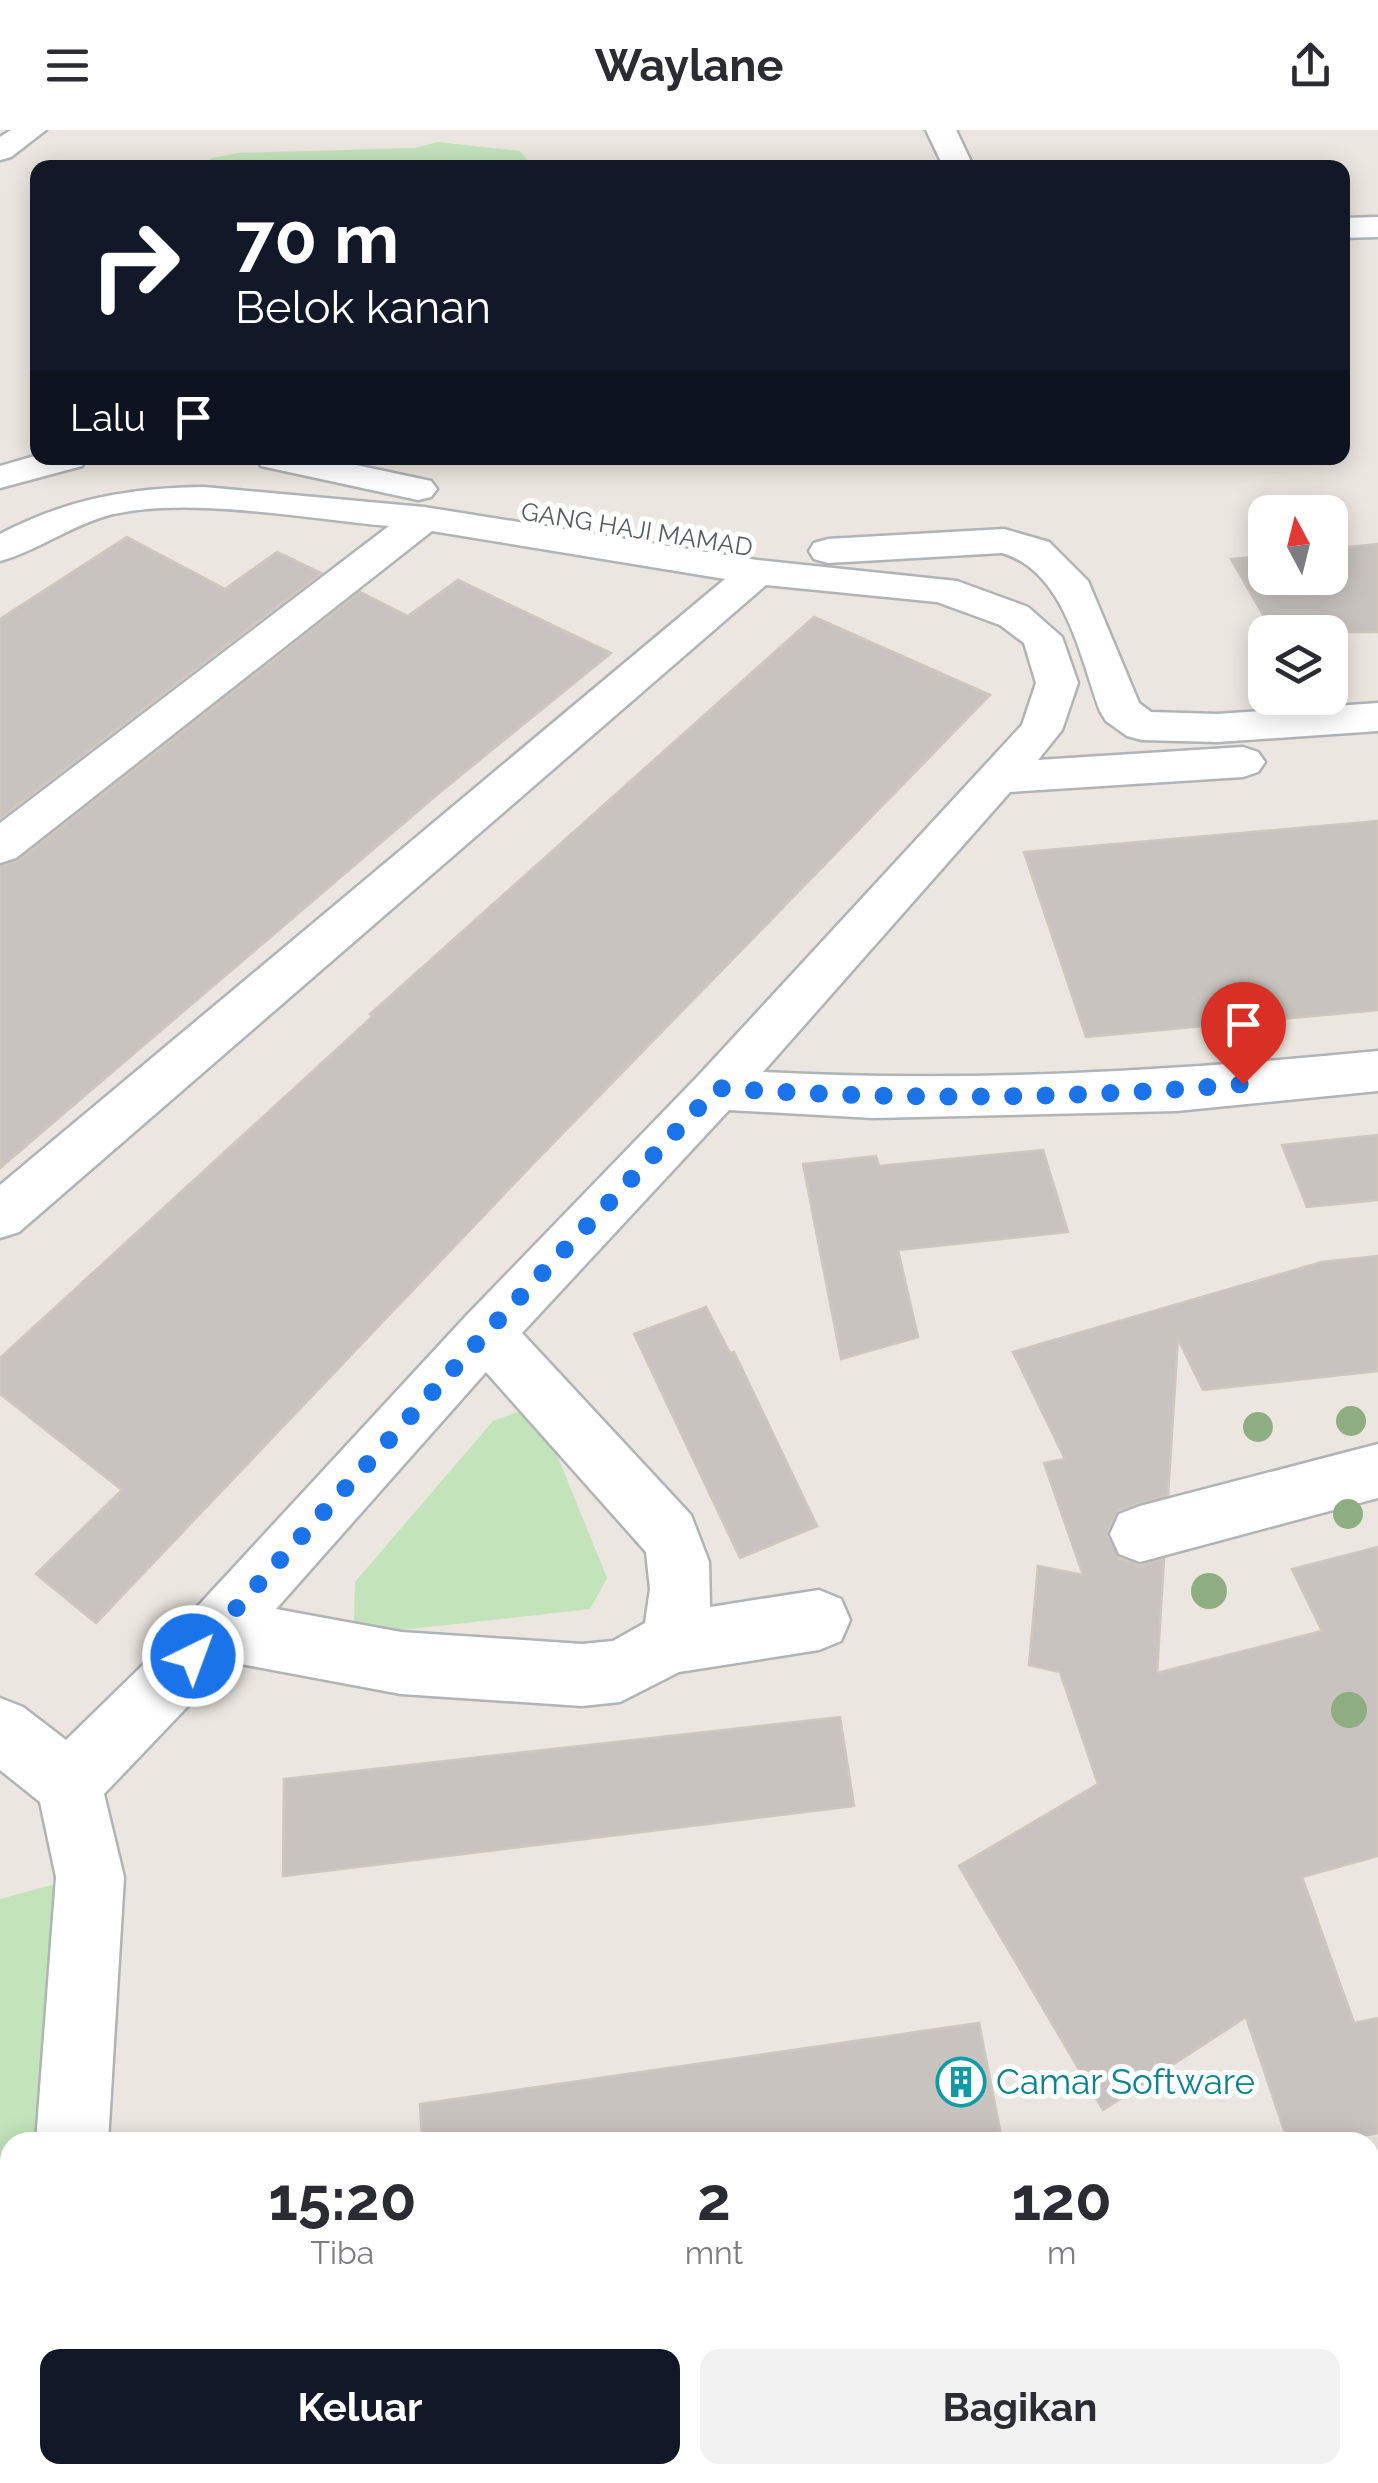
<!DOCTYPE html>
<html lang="id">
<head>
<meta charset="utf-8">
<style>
	:root { --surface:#fff; --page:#f2f2f3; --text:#2b2b33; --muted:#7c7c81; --accent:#111827 }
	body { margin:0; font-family:Raleway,sans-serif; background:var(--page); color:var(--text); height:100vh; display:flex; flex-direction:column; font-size:38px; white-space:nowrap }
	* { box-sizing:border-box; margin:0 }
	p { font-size:32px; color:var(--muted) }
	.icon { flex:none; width:55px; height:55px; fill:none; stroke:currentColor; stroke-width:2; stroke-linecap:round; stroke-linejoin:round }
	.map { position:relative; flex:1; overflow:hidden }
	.panel { position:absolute; left:0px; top:2002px; width:1380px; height:352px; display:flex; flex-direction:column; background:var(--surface); border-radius:30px 30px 0 0; box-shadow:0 5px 25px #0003 }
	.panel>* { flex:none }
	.top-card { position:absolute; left:30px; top:30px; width:1320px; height:305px; border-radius:20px; box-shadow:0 5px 25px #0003; background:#111827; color:#fff; overflow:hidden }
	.needle { width:65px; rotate:353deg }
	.controls { position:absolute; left:1248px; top:365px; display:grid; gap:20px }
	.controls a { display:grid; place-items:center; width:100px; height:100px; border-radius:20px; background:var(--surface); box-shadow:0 5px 25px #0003; font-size:50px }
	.pin { position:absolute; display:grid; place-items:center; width:85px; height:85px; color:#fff; margin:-102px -42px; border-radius:50% 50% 50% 0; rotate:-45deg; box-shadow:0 0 10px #0007 }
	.pin .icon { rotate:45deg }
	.me { position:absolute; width:110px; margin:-55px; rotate:42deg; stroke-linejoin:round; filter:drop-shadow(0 0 8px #0008) }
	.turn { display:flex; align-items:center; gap:35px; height:210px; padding:0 40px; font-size:45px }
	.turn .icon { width:130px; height:130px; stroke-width:2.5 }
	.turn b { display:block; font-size:70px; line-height:85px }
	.then { display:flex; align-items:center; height:95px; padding:0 40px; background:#0003; gap:20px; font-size:38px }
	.eta { display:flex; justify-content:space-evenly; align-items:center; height:170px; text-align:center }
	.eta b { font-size:60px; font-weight:700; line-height:70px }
	.primary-button { display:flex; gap:20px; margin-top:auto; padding:20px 40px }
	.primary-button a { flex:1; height:115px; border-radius:20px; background:var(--accent); color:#fff; font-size:40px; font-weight:700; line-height:115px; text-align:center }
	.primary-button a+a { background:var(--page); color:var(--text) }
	header { display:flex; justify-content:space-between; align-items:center; height:130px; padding:0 40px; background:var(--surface); font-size:45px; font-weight:700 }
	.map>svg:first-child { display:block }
</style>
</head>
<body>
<header><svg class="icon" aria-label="menu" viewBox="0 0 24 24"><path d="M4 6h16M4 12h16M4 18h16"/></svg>Waylane<svg class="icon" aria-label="share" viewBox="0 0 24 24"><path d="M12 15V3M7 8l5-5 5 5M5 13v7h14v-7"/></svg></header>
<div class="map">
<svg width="1378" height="2353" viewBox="0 0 1378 2353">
	<rect width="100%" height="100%" fill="#ebe6df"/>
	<g fill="#c3e3bb">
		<path d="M438,12L520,21L533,37H200L212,28L238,23L415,18Z"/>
		<path d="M525,1279L540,1283L607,1448L590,1479L393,1501L354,1494L355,1452L493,1291Z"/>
		<path d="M59,1753L80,1792L66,2012H10V2345L44,2353H0V1769Z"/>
	</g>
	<g fill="#c8c3be" stroke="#cfc6be" stroke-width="2.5">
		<path d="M127,407L225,459L277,422L321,443L0,688V489Z"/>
		<path d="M1378,414V502H1273L1231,429L1265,426V448H1330V419Z"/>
		<path d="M458,450L611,523L439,663L0,1038V736L18,731L360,462L408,486Z"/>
		<path d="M814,487L990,565L531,1036L96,1493L36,1444L122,1360L0,1264V1228L373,886L370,884Z"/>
		<path d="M1378,691V880L1086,907L1024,722Z"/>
		<path d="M1378,1005V1070L1307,1077L1282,1015Z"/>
		<path d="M1043,1020L1068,1102L898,1120L918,1207L841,1229L803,1034L876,1026L879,1036Z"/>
		<path d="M1378,1126V1241L1203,1260L1178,1209L1168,1365L1118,1380L1107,1402L1118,1428L1141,1436L1164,1429L1157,1543L1322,1501L1292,1439L1378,1417V1726L1302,1747L1354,1893L1378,1888V2003L1329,2012H1288L1246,1887L1103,1980L959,1736L1098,1654L1060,1542L1029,1535L1038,1436L1083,1445L1044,1333L1065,1329L1013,1222L1322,1132Z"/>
		<path d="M706,1177L730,1223L734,1222L817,1396L740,1428L634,1204Z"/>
		<path d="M840,1587L854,1676L283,1746L284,1649Z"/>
		<path d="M979,1893L1001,2005L947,2012H422L420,1974Z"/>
	</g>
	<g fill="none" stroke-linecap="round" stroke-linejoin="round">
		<g stroke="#b0b4b7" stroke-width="5">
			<g id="minor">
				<path d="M11,0H46L11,27L0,30V7Z"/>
				<path d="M926,0H956L974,38H944Z"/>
				<path d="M1378,87V107L1342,108V88Z"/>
				<path d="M38,325V328H87L82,336L0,358V336Z"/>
				<path d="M256,328H323L431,351L437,359L431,367L418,370L261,336Z"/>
				<path d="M204,357L424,377L757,430L957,451L1028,477L1062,507L1078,553L1062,600L1038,630L1243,617L1258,622L1265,632L1258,642L1243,647L1010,662L763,942C969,953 1173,941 1378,921V961L1176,981L873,988L729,980L522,1203L691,1385L709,1432L710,1477L819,1460L841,1469L850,1490L841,1511L819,1520L679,1542L620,1572L582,1576L401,1564L230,1532L104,1664L124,1747L108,2012H36L56,1747L40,1672L0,1640V1568L23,1577L66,1610L148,1530L466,1186L699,945L1022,595L1036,553L1024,513L1000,495L937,472L766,455L19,1102L0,1108V1055L725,449L432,401L16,728L0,733V693L389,396C307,389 184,365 106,386C68,397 37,421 0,431V404C67,369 129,358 204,357ZM486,1242L646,1422L650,1459L645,1493L613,1511L582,1514L401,1502L276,1479Z"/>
				<path d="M1004,399L1049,412L1088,451L1139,573L1151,582L1217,584L1378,573V601L1217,612L1142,610L1127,606L1106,591L1100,581C1080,527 1065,441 1002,423L828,433L814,429L809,421L814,413L828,409Z"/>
				<path d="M1378,1314V1368L1140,1432L1119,1424L1110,1404L1119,1384L1140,1376Z"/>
				<path d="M1378,2029V2103L1370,2104V2030Z"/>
				<path d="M10,2342L89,2345V2353H9Z"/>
			</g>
		</g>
		<use href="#minor" fill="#fff" fill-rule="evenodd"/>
	</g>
	<g fill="#8eae82">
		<circle cx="1351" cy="1291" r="15"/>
		<circle cx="1258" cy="1297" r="15"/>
		<circle cx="1348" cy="1384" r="15"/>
		<circle cx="1209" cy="1461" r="18"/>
		<circle cx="1349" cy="1580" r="18"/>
	</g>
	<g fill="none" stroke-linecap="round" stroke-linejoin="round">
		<path stroke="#1a73e8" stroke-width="18" stroke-dasharray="0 32.4" d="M193,1526L486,1203L717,958C892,970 1068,970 1243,954"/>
	</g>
	<defs>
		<g id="building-ring" transform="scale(2.5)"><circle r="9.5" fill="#fff" stroke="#0f9aa8" stroke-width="1.5"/><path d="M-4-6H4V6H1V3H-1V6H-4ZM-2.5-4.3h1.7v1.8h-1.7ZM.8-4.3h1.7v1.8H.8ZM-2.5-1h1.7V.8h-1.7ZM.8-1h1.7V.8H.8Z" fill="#0f9aa8"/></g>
	</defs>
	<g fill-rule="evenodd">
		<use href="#building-ring" x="961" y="1952"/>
	</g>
	<g text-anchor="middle" stroke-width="10" stroke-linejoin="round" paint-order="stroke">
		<g font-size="25" fill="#585d60" stroke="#fff">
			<text transform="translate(637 399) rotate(9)" y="9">GANG HAJI MAMAD</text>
		</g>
		<g font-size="35" fill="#0d838f" stroke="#fff" text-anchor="start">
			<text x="996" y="1964">Camar Software</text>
		</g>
	</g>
</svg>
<div class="controls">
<a><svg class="needle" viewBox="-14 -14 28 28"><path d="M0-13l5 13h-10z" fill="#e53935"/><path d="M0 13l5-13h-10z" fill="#7c7c81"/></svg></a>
<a><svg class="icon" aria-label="layers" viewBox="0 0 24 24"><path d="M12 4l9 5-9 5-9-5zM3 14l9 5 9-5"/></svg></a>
</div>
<div class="pin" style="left:1243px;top:954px;background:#d93025"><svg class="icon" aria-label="arrive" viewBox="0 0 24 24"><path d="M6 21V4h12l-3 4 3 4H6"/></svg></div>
<svg class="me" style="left:193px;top:1526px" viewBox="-20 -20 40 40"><circle r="17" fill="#1a73e8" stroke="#fff" stroke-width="3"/><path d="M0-11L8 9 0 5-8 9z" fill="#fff"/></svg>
<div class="top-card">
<div class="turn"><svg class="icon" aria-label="right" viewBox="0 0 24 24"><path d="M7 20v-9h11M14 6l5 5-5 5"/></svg><div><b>70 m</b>Belok kanan</div></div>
<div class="then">Lalu<svg class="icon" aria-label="arrive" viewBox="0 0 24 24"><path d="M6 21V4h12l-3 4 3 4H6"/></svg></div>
</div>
<section class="panel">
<div class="eta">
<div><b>15:20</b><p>Tiba</p></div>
<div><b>2</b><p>mnt</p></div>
<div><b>120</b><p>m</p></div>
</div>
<div class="primary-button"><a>Keluar</a><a>Bagikan</a></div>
</section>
</div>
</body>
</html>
